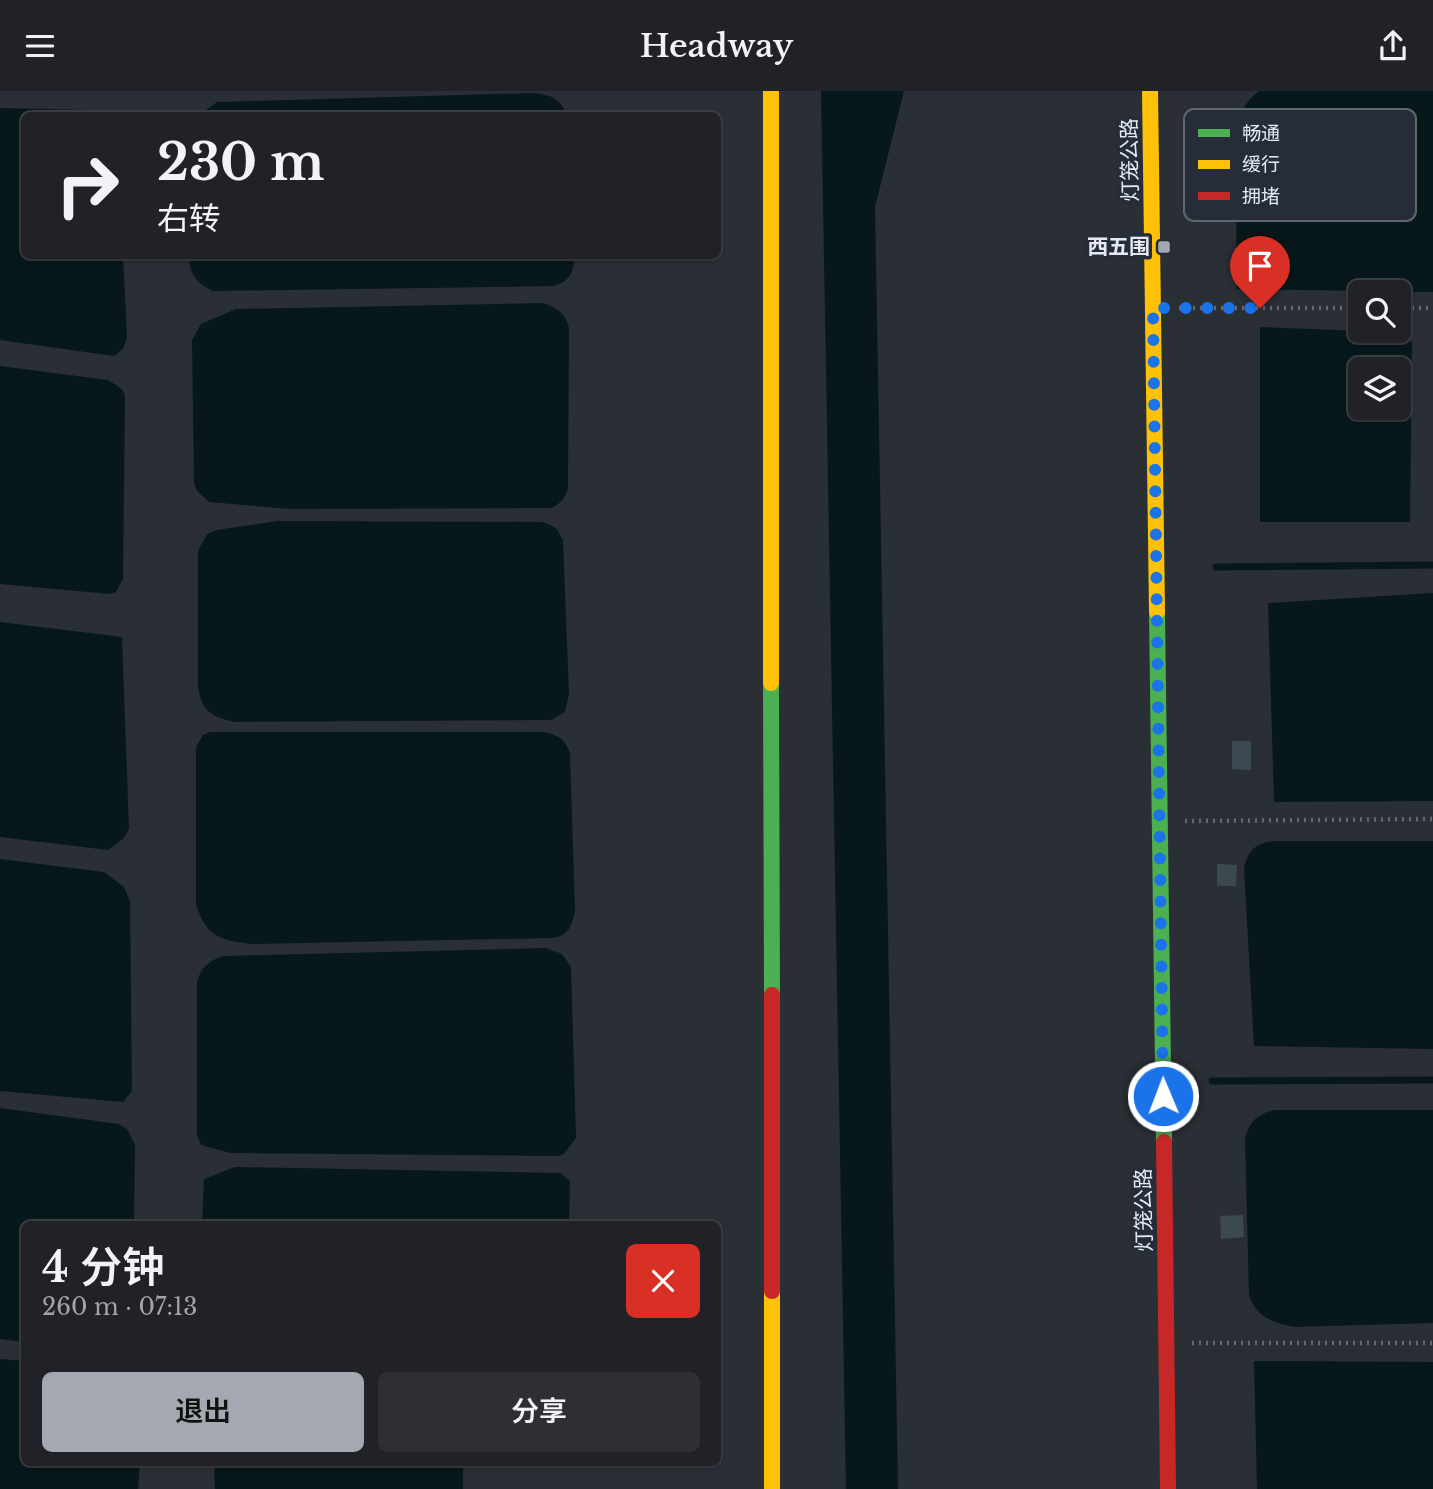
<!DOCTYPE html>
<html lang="zh">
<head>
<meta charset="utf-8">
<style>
	:root { --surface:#202228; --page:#2d2f34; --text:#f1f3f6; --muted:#a2a4a8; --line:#3d3f45; --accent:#a4a8b0 }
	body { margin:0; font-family:"Libre Baskerville","Noto Sans SC",serif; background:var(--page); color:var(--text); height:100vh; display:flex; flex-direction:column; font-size:26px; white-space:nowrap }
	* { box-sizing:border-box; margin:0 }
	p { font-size:23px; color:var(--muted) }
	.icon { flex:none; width:38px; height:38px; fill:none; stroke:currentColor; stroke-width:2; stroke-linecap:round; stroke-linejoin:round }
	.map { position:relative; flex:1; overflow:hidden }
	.side { position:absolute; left:21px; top:1130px; width:700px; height:245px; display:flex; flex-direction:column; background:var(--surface); border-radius:10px; box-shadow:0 2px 5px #0004,0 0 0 2px var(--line) }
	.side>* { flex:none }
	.guide { position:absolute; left:21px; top:21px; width:700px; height:147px; border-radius:10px; box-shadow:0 2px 5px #0004,0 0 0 2px var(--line); background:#202228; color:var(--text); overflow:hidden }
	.tools { position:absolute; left:1348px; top:189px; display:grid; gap:14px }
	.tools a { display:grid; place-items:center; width:63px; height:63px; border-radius:10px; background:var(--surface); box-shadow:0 2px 5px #0004,0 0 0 2px var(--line); font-size:35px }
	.pin { position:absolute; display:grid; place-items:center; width:60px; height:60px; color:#fff; margin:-72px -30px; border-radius:50% 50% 50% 0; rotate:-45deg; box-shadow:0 0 7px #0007 }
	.pin .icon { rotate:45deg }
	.me { position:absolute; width:77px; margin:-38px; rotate:359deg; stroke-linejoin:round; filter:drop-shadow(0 0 5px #0008) }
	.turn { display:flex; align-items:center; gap:24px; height:147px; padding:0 21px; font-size:32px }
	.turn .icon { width:91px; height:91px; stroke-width:2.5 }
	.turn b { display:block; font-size:49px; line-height:60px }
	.round { display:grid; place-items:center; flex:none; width:74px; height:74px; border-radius:10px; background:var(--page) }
	.head { display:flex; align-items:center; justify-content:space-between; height:119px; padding:0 21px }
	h1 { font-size:42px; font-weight:600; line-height:52px }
	.cta { display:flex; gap:14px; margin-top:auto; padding:14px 21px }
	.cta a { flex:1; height:80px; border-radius:10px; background:var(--accent); color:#111; font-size:28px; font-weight:600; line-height:80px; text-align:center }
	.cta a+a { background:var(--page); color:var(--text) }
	header { display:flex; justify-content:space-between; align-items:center; height:91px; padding:0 21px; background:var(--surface); font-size:32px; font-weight:600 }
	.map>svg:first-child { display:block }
</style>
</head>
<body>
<header><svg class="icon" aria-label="menu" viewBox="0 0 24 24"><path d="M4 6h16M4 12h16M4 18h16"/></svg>Headway<svg class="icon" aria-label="share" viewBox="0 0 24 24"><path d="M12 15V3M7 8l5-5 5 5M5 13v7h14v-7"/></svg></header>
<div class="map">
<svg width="1433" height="1398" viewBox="0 0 1433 1398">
	<rect width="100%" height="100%" fill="#2a2e35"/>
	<g fill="#07181a" fill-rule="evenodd">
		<path d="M821,0H904L875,116L898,1398H846Z"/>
		<path d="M1259,0H1433V201L1237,198L1235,45C1239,26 1243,12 1259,0Z"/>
		<path d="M531,2C548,3 561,6 566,24H199L217,11Z"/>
		<path d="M0,17L88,19L102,24H24V164L123,165L127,246L123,258L114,265L0,249Z"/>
		<path d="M189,165L574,164L575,165C573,182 570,190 554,195L213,200C197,193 189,183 189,165Z"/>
		<path d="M542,212C557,216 565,222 569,237L568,397C565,408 561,412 551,417L289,418L209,411L197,400L194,392L192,249L201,233L236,218Z"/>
		<path d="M1260,236L1390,241L1412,251L1410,431H1260ZM1360,278H1398V317H1360Z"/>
		<path d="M0,275L108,289L122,298L125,305L123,488L116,501L109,503L0,493Z"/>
		<path d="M278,430L543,431L556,437L563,449L569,603L565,621L551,629L234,631C211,625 202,621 198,596V460L207,443L216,439Z"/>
		<path d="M1433,502V710L1274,711L1268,512Z"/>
		<path d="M0,531L122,546L129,738L123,748L108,759L0,746Z"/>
		<path d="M210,641H544C558,644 565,648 570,662L575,821C571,836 569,844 553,847L252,853C219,849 206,846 196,813V656L203,644Z"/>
		<path d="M1274,750H1433V958L1254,955L1244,777C1248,759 1256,752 1274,750Z"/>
		<path d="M0,768L104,781L124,796L130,810L132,1000L123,1011L0,1000Z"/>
		<path d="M546,857L562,863L571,876L576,1047L564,1063L557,1065L230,1062L201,1054L197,1044V891C201,876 209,870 223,865Z"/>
		<path d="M0,1017L119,1033L127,1038L135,1054L134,1134H24V1251L0,1248Z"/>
		<path d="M1273,1019H1433V1232L1294,1236C1273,1232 1256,1226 1249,1204L1245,1048C1249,1031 1257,1024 1273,1019Z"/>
		<path d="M235,1076L561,1082L570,1090L569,1134H202L204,1088Z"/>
		<path d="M0,1268L24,1270V1372H140L138,1398H0Z"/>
		<path d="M1254,1270L1433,1271V1398H1257Z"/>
		<path d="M214,1372H463V1398H215Z"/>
	</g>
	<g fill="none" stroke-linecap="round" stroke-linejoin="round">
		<g stroke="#07181a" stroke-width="7">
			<path d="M1216,476L1433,474"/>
			<path d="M1212,990L1433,989"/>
		</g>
	</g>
	<g fill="#3d4951">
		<path d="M1232,650H1251V679L1232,678Z"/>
		<path d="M1217,773L1237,774L1236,795H1217Z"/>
		<path d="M1243,1124L1244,1146L1221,1148L1220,1125Z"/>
	</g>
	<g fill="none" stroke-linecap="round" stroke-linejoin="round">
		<g stroke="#65686c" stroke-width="4.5" stroke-dasharray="2 5" stroke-linecap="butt">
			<path d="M1179,217H1360"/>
			<path d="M1398,217H1433"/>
			<path d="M1185,730L1433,728"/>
			<path d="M1192,1252H1433"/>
		</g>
		<g stroke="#4caf50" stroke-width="16">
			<path d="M1157,521L1164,1051"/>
			<path d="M771,592L772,904"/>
		</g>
		<g stroke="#ffc107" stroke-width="16">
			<path d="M771,0V592"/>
			<path d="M1150,0L1157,521"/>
			<path d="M772,1200V1398"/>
		</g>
		<g stroke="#c62828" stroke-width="16">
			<path d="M772,904V1200"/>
			<path d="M1164,1051L1168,1398"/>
		</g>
	</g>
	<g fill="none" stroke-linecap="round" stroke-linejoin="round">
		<path stroke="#1a73e8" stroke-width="12" stroke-dasharray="0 21.6" d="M1163,1005L1153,217H1260"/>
	</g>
	<rect fill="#a4a8b0" stroke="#262d39" stroke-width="2.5" x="1157" y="149" width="14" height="14" rx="3.5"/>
	<g text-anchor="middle" stroke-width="7" stroke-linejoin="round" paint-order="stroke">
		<g font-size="21" fill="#e5eaf2" stroke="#262d39">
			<text transform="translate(1130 69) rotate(-91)" y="7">灯笼公路</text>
			<text transform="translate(1144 1119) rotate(-91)" y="7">灯笼公路</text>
		</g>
		<g font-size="21" font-weight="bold" fill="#e5eaf2" stroke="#262d39" text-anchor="end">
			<text x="1150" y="163">西五围</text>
		</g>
	</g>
	<rect x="1184" y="18" width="232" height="112" rx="10" fill="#262d39" stroke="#5f6670" stroke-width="2"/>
	<rect x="1198" y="38" width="32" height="8" fill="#4caf50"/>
	<rect x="1198" y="69" width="32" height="9" fill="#ffc107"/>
	<rect x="1198" y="101" width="32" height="8" fill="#c62828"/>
	<g font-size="19" fill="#e5eaf2">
		<text x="1242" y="49">畅通</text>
		<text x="1242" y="80">缓行</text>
		<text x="1242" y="112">拥堵</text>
	</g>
</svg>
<div class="tools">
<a><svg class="icon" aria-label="search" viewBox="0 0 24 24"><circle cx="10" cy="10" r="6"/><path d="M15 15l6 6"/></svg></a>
<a><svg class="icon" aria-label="layers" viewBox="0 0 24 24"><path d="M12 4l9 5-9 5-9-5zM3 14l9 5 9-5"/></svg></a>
</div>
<div class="pin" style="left:1260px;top:217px;background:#d93025"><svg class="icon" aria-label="arrive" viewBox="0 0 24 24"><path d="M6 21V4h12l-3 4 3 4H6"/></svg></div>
<svg class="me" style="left:1163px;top:1005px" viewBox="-20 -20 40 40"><circle r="17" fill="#1a73e8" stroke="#fff" stroke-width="3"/><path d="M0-11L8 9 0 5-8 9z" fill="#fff"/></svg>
<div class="guide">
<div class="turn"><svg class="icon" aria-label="right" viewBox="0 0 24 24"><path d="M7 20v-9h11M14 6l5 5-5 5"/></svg><div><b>230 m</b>右转</div></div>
</div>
<section class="side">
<div class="head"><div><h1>4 分钟</h1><p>260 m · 07:13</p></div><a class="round" style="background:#d93025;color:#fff"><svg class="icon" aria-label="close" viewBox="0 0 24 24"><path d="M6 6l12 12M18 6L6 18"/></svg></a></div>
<div class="cta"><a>退出</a><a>分享</a></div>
</section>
</div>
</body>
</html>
